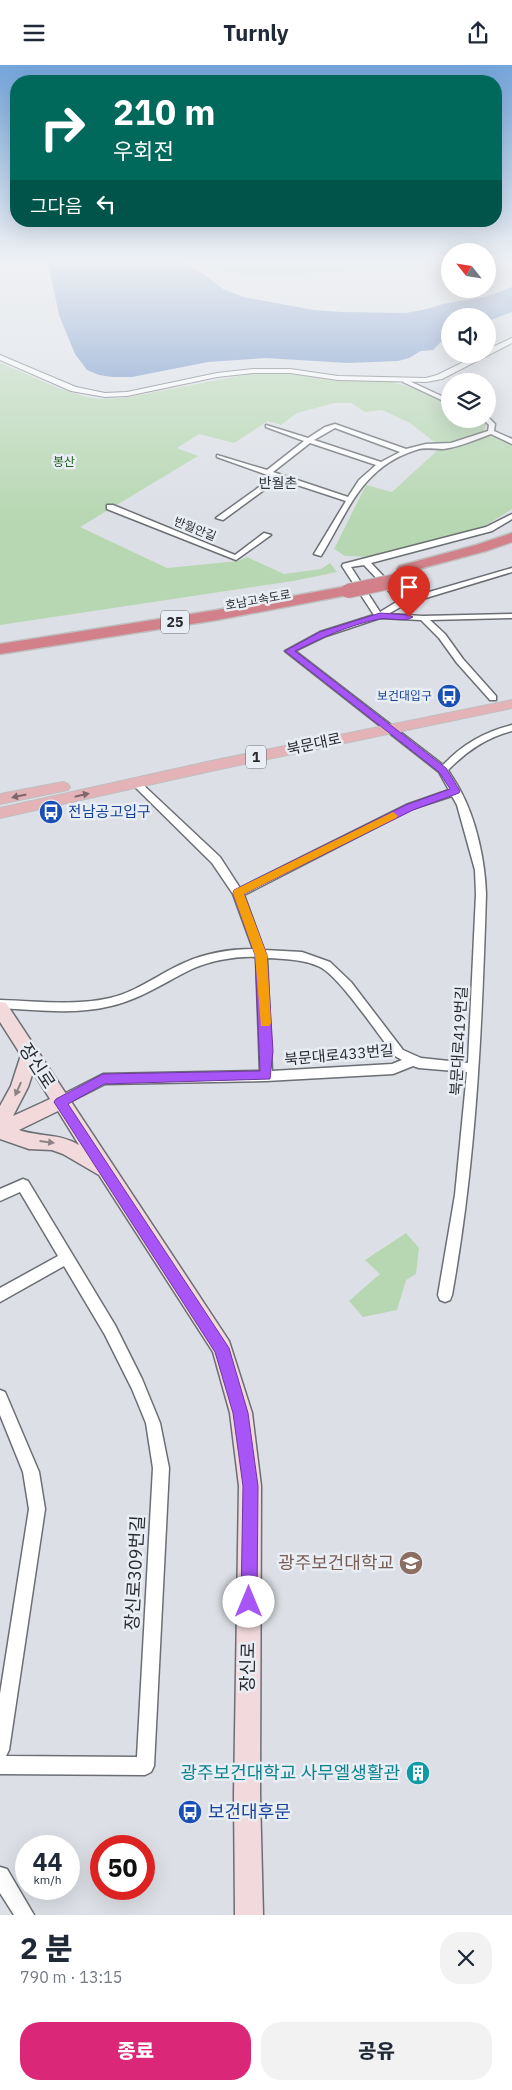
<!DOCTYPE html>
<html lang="ko">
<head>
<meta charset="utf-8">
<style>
	:root { --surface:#fff; --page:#f2f2f3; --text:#1f2937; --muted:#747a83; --accent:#db2777 }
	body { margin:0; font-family:"IBM Plex Sans","Noto Sans KR",sans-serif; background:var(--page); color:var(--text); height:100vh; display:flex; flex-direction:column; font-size:19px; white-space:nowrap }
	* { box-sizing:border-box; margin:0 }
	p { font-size:16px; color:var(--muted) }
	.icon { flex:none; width:28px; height:28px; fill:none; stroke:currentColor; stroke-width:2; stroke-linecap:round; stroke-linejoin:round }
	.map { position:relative; height:1850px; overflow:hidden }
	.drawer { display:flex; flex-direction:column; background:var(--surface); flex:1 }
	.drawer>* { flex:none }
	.hud { position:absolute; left:10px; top:10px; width:492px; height:152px; border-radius:20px; box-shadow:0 5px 20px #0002; background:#00695c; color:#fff; overflow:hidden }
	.needle { width:32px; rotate:300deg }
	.fabs { position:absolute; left:441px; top:178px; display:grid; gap:10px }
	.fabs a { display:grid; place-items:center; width:55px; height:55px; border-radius:50%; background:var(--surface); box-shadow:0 5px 20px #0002; font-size:25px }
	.speed { position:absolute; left:15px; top:1770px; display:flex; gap:10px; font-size:25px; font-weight:700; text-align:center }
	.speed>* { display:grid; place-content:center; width:65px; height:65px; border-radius:50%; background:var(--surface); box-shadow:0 5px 20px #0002; line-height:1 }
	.speed small { font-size:12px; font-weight:400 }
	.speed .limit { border:8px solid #d22; background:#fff; color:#111 }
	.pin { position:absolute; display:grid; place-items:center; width:42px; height:42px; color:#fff; margin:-51px -21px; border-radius:50% 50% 50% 0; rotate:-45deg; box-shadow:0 0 5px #0007 }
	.pin .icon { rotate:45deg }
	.me { position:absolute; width:55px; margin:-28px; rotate:0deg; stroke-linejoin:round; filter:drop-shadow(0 0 4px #0008) }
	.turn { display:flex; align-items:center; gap:18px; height:105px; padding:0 20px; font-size:22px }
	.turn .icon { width:65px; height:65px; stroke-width:2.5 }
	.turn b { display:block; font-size:35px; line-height:42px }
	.then { display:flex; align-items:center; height:48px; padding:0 20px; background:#0003; gap:10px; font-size:19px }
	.round { display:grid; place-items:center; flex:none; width:52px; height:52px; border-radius:20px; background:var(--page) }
	.overview { display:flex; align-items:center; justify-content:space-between; height:85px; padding:0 20px }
	h1 { font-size:30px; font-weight:800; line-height:38px }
	.button { display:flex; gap:10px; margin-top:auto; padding:10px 20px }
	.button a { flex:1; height:58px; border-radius:20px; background:var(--accent); color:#fff; font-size:20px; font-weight:800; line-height:58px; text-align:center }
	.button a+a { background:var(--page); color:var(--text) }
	header { display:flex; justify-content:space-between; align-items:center; height:65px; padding:0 20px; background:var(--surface); font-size:22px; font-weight:800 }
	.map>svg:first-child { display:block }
</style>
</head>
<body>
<header><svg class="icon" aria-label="menu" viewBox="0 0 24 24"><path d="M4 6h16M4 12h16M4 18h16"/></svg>Turnly<svg class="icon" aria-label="share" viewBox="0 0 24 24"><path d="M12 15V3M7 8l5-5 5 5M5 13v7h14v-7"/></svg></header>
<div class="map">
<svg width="512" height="1850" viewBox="0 0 512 1850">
	<rect width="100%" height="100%" fill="#dce0e6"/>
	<g fill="#b6d7b1">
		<path d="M206,196H450V199L261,212L208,203Z"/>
		<path d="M0,298L58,323L86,332L101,334L124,333L249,309L278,308L341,315L392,317L413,323L450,339V354H483L486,359L483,367L512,379V444L485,461L380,492L345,491L334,484L366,420L392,427L441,382L410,358L382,345L365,347L351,338H334L297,348L281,360L268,356L234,378L199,369L177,383L198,391L80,462L167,503L238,496L247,492L284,509L321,504L330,498L337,507L293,516L0,560Z"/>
		<path d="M406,1168L419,1183L416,1209L406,1215L397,1245L363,1252L349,1236L380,1209L365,1195Z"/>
	</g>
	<path fill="#678cc5" d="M48,196H181L205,210L223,224L243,232L314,245L341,247L406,248L427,244L443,239L489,231L512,222V247L488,256V251H450V274L441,277L433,285L421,286L409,293L398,296L348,298L265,293L208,297L132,312H113L99,310L87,305L75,289L59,250Z"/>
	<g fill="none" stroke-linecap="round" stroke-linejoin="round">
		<g stroke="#6b6f74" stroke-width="3">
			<g id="minor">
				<path d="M403,315H407L450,335V339L403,317Z"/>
				<path d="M488,352L495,359L494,366L512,374V379L491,369C475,375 459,382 443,384C433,384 425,382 416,385C361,402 348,447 321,491L314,489L346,436L279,414L223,455L216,453L273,412L217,392V390L267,405L304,376L266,362V360L308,373L325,362L335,359L406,384L426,379L451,378L488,366L489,360L483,354ZM335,363L400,387L381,397L314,375ZM310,378L376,400L359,415L348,432L273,407Z"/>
				<path d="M107,440H113L235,490L264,468L271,470L236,495L107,444Z"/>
				<path d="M512,449V454L492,466L371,498L405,534L512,503V507L406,539L388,549L423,551L512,549V553L430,555L445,569L463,594L496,631V635H490L457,598L439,573L421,555L380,553L326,571L295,586L443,700C463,679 484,667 512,660V666C486,673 467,686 448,705C452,712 457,719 460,725C476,754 485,795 486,829C482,964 476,1097 452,1230L450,1235L445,1237L440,1235L438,1230L455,1130L467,1007L419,1003L413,1001L393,1009L266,1016L105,1019L60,1042L56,1041L54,1037L56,1033L103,1009L260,1006L256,892C236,891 210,896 192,904C165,917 141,934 111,941C75,950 37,945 0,943V935C36,936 75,941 110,933C139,926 160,908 186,897C206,888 232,884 253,884L233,829L212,798L133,720V716H139L220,792L240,823L406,740L449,725L439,707L285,586L320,567L374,550L342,501L343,499L486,462ZM364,500L398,536L380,547L351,502ZM452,731L457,740L475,805L476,829L468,998L421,993L403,985L351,917L330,897L302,887L264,885L244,830L412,744ZM267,893C285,894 303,894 320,902C340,912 379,971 395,991L402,995L392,999L272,1006Z"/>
				<path d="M23,1114L28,1116L115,1260L142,1314L160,1358L169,1403L154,1701L151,1707L145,1710L0,1709V1629L29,1444L23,1407L0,1350V1325L5,1327L39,1407L45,1444L9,1685L6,1691L137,1692L153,1403L146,1358L132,1324L105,1270L64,1201L0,1237V1223L58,1191L20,1127L0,1136V1124Z"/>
				<path d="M0,1802L7,1804L34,1850H14L0,1828Z"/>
			</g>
		</g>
		<g stroke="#6b6f74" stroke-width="2">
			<path id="tertiary" d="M512,273V278L442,314L426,317L338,315L290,308H253L217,312L127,331L105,332L71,326L0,295V290L76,322L105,328L127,327L217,308L253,304H290L338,311L426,313L437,310L480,289H488V284Z"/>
		</g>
		<g stroke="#6b6f74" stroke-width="3">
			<path id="secondary" d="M0,937L6,938L229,1276L252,1348L261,1421L260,1729L263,1850H235L234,1729L239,1421L230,1348L213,1287L99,1110L63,1089L52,1085L29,1084L0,1074V1041L11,1021L21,990L0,957ZM33,1007L50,1034L13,1051L28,1022ZM58,1046L79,1080C59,1068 39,1072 19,1065Z"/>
		</g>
		<g stroke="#bfbfc0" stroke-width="2">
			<g id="primary">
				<path d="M512,635V643L211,706L0,753V743L211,696Z"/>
				<path d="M63,717L68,719L70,722L68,725L0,739V729Z"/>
			</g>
		</g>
		<g stroke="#bfbfc0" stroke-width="3">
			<g id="motorway">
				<path d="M512,468V477L486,486L404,508L399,507L397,504L399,501L476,480Z"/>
				<path d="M348,521L353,523L356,526L353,529L217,555L0,589V579L217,545Z"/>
			</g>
		</g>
		<use href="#minor" fill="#fff" fill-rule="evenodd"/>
		<use href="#tertiary" fill="#fff" fill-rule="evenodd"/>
		<use href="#secondary" fill="#f2d9dc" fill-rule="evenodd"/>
		<use href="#primary" fill="#e4b3b8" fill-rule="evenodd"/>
		<use href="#motorway" fill="#d28089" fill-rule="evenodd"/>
		<g stroke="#bfbfc0" stroke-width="16" stroke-linecap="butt">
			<path id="motorway-bridge" d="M348,526L414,512"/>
		</g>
		<use href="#motorway-bridge" stroke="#d28089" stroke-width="14"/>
	</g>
	<defs><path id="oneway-solid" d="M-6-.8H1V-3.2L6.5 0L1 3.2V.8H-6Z" transform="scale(1.25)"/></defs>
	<g fill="#7e686c">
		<use href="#oneway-solid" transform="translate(82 730) rotate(-13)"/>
		<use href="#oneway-solid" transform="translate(19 731) rotate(168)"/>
	</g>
	<g fill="#8e8285">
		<use href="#oneway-solid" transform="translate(18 1024) rotate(114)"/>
		<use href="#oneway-solid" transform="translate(47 1077) rotate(7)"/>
	</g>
	<linearGradient id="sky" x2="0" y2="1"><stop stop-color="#74a4da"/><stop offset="0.43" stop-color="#eff1f4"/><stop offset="1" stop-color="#eff1f4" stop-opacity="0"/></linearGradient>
	<rect width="512" height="455" fill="url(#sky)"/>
	<path fill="#a855f7" stroke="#6d37a1" d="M380,548L409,550L413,552C404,558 389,552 379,554C349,560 321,573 295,586L446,703L460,726L459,728L413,745L244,829L267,890L273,986L270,1014L104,1019L68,1039L229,1283L248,1348L258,1421L257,1537L255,1543L249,1545L243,1543L241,1537L243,1421L233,1348L215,1287L54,1037L56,1034L103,1009L260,1006L255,890L233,828L234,825L406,740L450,724L439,707L285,586L320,567Z"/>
	<path fill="#f59e0b" d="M393,747L398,751L396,753L244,829L267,890L271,958L269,961H261L255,890L233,828L234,825Z"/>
	<defs>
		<g id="bus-disc" transform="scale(1.25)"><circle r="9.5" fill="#1a4fb4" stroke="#e9edf4"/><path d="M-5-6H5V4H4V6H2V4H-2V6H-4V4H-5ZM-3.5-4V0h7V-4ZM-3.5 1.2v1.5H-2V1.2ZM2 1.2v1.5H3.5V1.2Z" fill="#fff"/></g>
		<g id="university-disc" transform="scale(1.25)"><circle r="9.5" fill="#8d6e63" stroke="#e9edf4"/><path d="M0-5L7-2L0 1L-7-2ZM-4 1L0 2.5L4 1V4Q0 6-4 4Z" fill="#fff"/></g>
		<g id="building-disc" transform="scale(1.25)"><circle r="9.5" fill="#0f9aa8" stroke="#e9edf4"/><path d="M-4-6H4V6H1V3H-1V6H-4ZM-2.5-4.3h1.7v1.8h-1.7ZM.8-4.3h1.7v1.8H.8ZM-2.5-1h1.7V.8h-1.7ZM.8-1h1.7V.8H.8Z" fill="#fff"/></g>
	</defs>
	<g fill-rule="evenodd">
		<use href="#bus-disc" x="449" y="631"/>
		<use href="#bus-disc" x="51" y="747"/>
		<use href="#university-disc" x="411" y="1498"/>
		<use href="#building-disc" x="418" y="1708"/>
		<use href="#bus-disc" x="190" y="1747"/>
	</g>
	<g text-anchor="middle" stroke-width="5" stroke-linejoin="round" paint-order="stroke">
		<g font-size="12" fill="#24651b" stroke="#e9edf4">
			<text x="64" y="401">봉산</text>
		</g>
		<g font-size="12" fill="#2a2b2e" stroke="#e9edf4">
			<text transform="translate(195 464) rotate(22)" y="4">반월안길</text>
			<text transform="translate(258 535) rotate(-10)" y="4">호남고속도로</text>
		</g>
		<g font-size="12" fill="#164399" stroke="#e9edf4" text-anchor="end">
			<text x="432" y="635">보건대입구</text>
		</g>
		<g font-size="14" fill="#313439" stroke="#e9edf4">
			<text x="278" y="423">반월촌</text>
		</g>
		<g fill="#e9edf4" stroke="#636569" stroke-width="1">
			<rect x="161" y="545.5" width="28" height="23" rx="4"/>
			<rect x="246" y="680.5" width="20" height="23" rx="4"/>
		</g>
		<g font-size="14" font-weight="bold" fill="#2a2b2e">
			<text x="175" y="562">25</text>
			<text x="256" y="697">1</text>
		</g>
		<g font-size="15" fill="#2a2b2e" stroke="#e9edf4">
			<text transform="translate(314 679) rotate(-12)" y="5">북문대로</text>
			<text transform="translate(459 976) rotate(-87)" y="5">북문대로419번길</text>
			<text transform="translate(339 990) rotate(-5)" y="5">북문대로433번길</text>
		</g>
		<g font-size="15" fill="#164399" stroke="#e9edf4" text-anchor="start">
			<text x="68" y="752">전남공고입구</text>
		</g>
		<g font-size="18" fill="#2a2b2e" stroke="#e9edf4">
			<text transform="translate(37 1001) rotate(57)" y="6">장신로</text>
			<text transform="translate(135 1508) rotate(-87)" y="6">장신로309번길</text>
			<text transform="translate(248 1602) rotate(-89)" y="6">장신로</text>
		</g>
		<g font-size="18" fill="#785e54" stroke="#e9edf4" text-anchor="end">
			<text x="394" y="1504">광주보건대학교</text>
		</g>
		<g font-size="18" fill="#0d838f" stroke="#e9edf4" text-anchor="end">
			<text x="400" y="1714">광주보건대학교 사무엘생활관</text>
		</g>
		<g font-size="18" fill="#164399" stroke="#e9edf4" text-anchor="start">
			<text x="208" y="1753">보건대후문</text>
		</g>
	</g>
</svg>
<div class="fabs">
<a><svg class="needle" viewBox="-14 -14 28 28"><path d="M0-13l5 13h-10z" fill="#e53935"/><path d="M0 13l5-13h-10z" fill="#747a83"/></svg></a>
<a><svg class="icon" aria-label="sound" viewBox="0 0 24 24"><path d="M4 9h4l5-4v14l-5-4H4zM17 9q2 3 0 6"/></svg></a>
<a><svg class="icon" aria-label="layers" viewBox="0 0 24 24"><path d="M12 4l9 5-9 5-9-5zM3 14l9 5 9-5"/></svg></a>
</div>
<div class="speed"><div>44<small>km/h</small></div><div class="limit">50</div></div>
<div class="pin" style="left:409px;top:552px;background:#d93025"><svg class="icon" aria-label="arrive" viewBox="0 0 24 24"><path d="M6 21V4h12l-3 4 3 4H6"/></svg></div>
<svg class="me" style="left:249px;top:1537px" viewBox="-20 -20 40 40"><circle r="19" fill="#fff"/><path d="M0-13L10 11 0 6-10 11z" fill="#a855f7"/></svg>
<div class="hud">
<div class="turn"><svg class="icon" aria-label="right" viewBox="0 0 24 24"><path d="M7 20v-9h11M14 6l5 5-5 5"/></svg><div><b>210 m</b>우회전</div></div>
<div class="then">그다음<svg class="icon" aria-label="left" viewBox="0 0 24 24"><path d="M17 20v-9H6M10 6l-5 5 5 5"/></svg></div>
</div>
</div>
<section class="drawer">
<div class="overview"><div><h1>2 분</h1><p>790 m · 13:15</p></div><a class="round"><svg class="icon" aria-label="close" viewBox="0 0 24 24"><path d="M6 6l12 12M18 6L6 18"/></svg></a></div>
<div class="button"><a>종료</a><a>공유</a></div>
</section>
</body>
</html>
